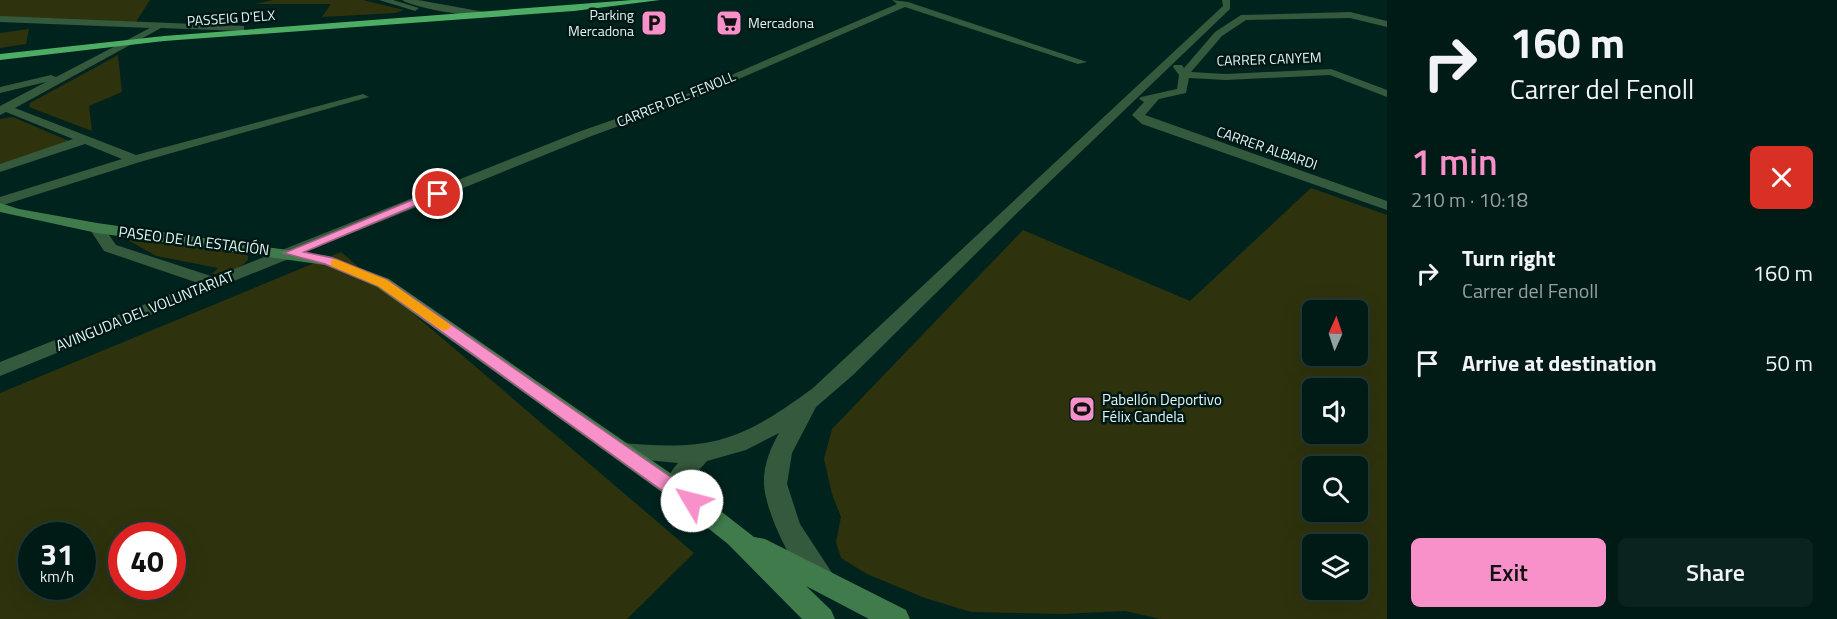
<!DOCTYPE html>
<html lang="en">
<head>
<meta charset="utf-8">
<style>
	:root { --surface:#001a16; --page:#0a231f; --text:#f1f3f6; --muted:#95a1a1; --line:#223835; --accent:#f890ca }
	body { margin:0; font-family:"Titillium Web",sans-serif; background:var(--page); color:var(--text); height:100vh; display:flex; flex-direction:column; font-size:22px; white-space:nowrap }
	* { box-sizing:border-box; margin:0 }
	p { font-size:20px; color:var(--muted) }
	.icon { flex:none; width:33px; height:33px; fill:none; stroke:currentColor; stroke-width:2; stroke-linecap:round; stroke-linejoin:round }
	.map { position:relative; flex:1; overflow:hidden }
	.sheet { display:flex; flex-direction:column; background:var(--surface); width:450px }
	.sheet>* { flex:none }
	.hud { background:#001a16; color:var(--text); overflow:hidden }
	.needle { width:39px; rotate:3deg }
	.tools { position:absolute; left:1302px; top:300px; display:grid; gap:12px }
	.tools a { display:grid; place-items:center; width:66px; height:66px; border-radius:9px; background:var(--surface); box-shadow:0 6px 24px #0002,0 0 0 2px var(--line); font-size:30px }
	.speed { position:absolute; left:18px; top:522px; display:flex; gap:12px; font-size:30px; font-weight:700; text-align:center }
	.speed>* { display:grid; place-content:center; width:78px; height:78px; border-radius:50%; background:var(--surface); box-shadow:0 6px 24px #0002,0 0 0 2px var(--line); line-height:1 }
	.speed small { font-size:15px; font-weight:400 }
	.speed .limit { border:9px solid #d22; background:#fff; color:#111 }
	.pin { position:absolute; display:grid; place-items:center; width:51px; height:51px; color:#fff; margin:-26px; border:3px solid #fff; border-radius:50%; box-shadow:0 2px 6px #0007 }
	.me { position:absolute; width:66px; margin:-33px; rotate:307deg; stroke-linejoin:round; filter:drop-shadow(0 0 4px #0008) }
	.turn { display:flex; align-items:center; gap:21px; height:126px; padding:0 24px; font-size:27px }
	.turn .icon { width:78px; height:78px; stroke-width:2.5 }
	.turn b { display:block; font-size:42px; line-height:51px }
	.round { display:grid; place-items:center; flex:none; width:63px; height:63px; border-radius:9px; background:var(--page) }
	.headline { display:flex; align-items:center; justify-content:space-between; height:102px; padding:0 24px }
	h1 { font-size:36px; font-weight:600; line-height:45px; color:var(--accent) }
	.action { display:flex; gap:12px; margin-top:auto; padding:12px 24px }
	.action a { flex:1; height:69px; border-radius:9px; background:var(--accent); color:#111; font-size:24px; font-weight:600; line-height:69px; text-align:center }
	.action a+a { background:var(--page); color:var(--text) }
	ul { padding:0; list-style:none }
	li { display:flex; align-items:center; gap:18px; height:90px; padding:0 24px }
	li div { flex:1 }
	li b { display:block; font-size:22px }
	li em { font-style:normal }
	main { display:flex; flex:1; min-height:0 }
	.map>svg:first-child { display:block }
</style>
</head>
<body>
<main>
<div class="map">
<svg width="1387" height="619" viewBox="0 0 1387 619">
	<rect width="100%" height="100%" fill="#00231e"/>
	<g fill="#2e330d" fill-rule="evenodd">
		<path d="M0,0H150L136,22L0,17Z"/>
		<path d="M273,0H363L404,10L395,13L322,17L331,4H255Z"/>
		<path d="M29,29L26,44L0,48V33Z"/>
		<path d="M118,55L122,92L89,106L92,131L29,107L30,103Z"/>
		<path d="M13,117L71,142L0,166V119Z"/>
		<path d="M1311,188L1387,215V619H1161L1125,611L1063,614L971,612L925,598L867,574L841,558L836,542L841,517L832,494L824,459L832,429L1023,230L1190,301ZM1312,310H1358V356H1312ZM1358,388V434H1312V388ZM1312,466H1358V512H1312ZM1312,544H1358V590H1312Z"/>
		<path d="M128,240L240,252L248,256V260C238,270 226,275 212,274L218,268L156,256Z"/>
		<path d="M341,252L694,553L627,619H0V393ZM32,536H82V586H32ZM122,536H172V586H122Z"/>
	</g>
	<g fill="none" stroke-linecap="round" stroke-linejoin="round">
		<g fill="#35593c" fill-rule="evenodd">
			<path d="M379,0H393L419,8L415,11Z"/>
			<path d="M402,0H418L490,13C479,20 414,8 402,0Z"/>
			<path d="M892,0L908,2L1087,62L1078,64L905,7L695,98L589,137L0,376V362L198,283L104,251L89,228L92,225H102L116,245L214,277L581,131L687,94L897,4Z"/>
			<path d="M1222,0H1230V9L1017,213L853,375L816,407L792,453L787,484L800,524L836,579L832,587L823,591C796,581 766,513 764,485C763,466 770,449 779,433L746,450L707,461L691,479L686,498L678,500L670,498C663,485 669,473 678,463L614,457L611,451L614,445L622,443C712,451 741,441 813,388L1223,6Z"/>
			<path d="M1350,12L1387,21V27L1350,18L1246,20L1222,36L1191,72L1226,74L1331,69L1387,90V97L1330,75L1226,80L1189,78L1186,93L1159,99L1145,115L1387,201V210L1142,124L1132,115L1144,102L1139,99L1141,97L1177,89L1179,75L1173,67L1174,65H1182L1184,68L1215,32L1241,15Z"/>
			<path d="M0,16L244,26V30L241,31L161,28L15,108L136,155L363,94L369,97L140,162L0,206V197L122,159L85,144L0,172V164L73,139L6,112L0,115V106L46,82L0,93V87L51,75L56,77L150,28L0,22Z"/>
		</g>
		<path fill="#407b4c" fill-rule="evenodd" d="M0,203L19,209L97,223L329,256L389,279L686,484L754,537L765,539L906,610L910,619H869L806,586L831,610L835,619H802L728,544L670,498L377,287L325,265L97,233L0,212Z"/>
		<path fill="#4dad64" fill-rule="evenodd" d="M632,0H660L574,11L164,41L0,60V54L164,36Z"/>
	</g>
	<path fill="#f890ca" stroke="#a15e83" stroke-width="1.5" d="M434,191L443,194L304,252L333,258L387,280L698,496L701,501L698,507L692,509L685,507L378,286L325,264L284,253Z"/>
	<path fill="#f59e0b" d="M335,259L387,280L452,326L445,331L440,329L378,286L331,266V261Z"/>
	<defs>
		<g id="parking-square" transform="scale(1.35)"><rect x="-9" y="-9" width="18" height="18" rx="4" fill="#f890ca" stroke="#001815"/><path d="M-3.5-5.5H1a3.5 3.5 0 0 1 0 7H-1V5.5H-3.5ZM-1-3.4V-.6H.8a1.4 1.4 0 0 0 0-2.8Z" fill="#111"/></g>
		<g id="supermarket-square" transform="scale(1.35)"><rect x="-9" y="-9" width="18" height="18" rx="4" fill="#f890ca" stroke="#001815"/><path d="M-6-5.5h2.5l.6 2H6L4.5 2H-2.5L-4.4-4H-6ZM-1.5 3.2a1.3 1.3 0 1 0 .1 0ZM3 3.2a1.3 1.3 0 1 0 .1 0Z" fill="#111"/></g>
		<g id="stadium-square" transform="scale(1.35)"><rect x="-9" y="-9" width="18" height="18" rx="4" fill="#f890ca" stroke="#001815"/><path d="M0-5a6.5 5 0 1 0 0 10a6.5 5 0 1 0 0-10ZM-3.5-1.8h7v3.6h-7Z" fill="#111"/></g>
	</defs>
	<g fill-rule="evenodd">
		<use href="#parking-square" x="654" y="23"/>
		<use href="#supermarket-square" x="729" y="23"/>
		<use href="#stadium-square" x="1082" y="409"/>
	</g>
	<g text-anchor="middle" stroke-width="5" stroke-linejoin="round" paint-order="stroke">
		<g font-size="14" fill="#e1f5f1" stroke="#001815" text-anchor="end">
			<text x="634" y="20">Parking<tspan x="634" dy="16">Mercadona</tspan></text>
			<text x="748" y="28" text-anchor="start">Mercadona</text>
		</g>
		<g font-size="14" fill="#e1f5f1" stroke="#001815">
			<text transform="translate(231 18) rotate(-4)" y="5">PASSEIG D'ELX</text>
			<text transform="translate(1269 59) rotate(-2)" y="5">CARRER CANYEM</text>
			<text transform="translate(676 99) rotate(-22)" y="5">CARRER DEL FENOLL</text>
			<text transform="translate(1267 148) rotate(19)" y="5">CARRER ALBARDI</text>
		</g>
		<g font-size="15" fill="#e1f5f1" stroke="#001815">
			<text transform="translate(194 241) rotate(7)" y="5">PASEO DE LA ESTACIÓN</text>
			<text transform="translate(145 311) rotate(-22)" y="5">AVINGUDA DEL VOLUNTARIAT</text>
		</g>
		<g font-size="15" fill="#e1f5f1" stroke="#001815" text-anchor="start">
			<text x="1102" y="405">Pabellón Deportivo<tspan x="1102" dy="17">Félix Candela</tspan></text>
		</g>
	</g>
</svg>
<div class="tools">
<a><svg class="needle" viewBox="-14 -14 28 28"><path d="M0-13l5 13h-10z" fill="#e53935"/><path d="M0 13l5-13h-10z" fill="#95a1a1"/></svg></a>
<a><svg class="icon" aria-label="sound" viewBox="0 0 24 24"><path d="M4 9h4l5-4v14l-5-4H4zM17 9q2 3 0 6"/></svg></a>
<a><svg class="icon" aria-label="search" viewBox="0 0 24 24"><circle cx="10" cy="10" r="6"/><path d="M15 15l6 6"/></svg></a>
<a><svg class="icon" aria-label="layers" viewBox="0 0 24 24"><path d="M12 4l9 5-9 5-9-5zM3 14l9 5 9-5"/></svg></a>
</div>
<div class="speed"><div>31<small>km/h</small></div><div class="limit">40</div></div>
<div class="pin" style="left:438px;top:194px;background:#d93025"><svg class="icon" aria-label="arrive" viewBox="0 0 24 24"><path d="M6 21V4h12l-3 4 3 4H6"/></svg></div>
<svg class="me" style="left:692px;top:501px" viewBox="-20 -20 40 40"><circle r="19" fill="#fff"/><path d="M0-13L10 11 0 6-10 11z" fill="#f890ca"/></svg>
</div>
<section class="sheet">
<div class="hud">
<div class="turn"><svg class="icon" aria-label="right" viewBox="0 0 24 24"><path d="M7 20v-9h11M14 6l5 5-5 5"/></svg><div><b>160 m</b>Carrer del Fenoll</div></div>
</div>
<div class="headline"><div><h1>1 min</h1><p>210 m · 10:18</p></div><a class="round" style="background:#d93025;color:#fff"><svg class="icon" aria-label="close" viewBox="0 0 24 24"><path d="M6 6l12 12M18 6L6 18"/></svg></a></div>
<ul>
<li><svg class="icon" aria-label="right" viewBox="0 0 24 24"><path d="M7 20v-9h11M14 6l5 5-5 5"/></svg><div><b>Turn right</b><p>Carrer del Fenoll</p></div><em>160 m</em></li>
<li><svg class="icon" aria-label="arrive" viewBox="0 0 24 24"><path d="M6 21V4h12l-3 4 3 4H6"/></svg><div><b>Arrive at destination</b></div><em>50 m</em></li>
</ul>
<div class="action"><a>Exit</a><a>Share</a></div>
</section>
</main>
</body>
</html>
